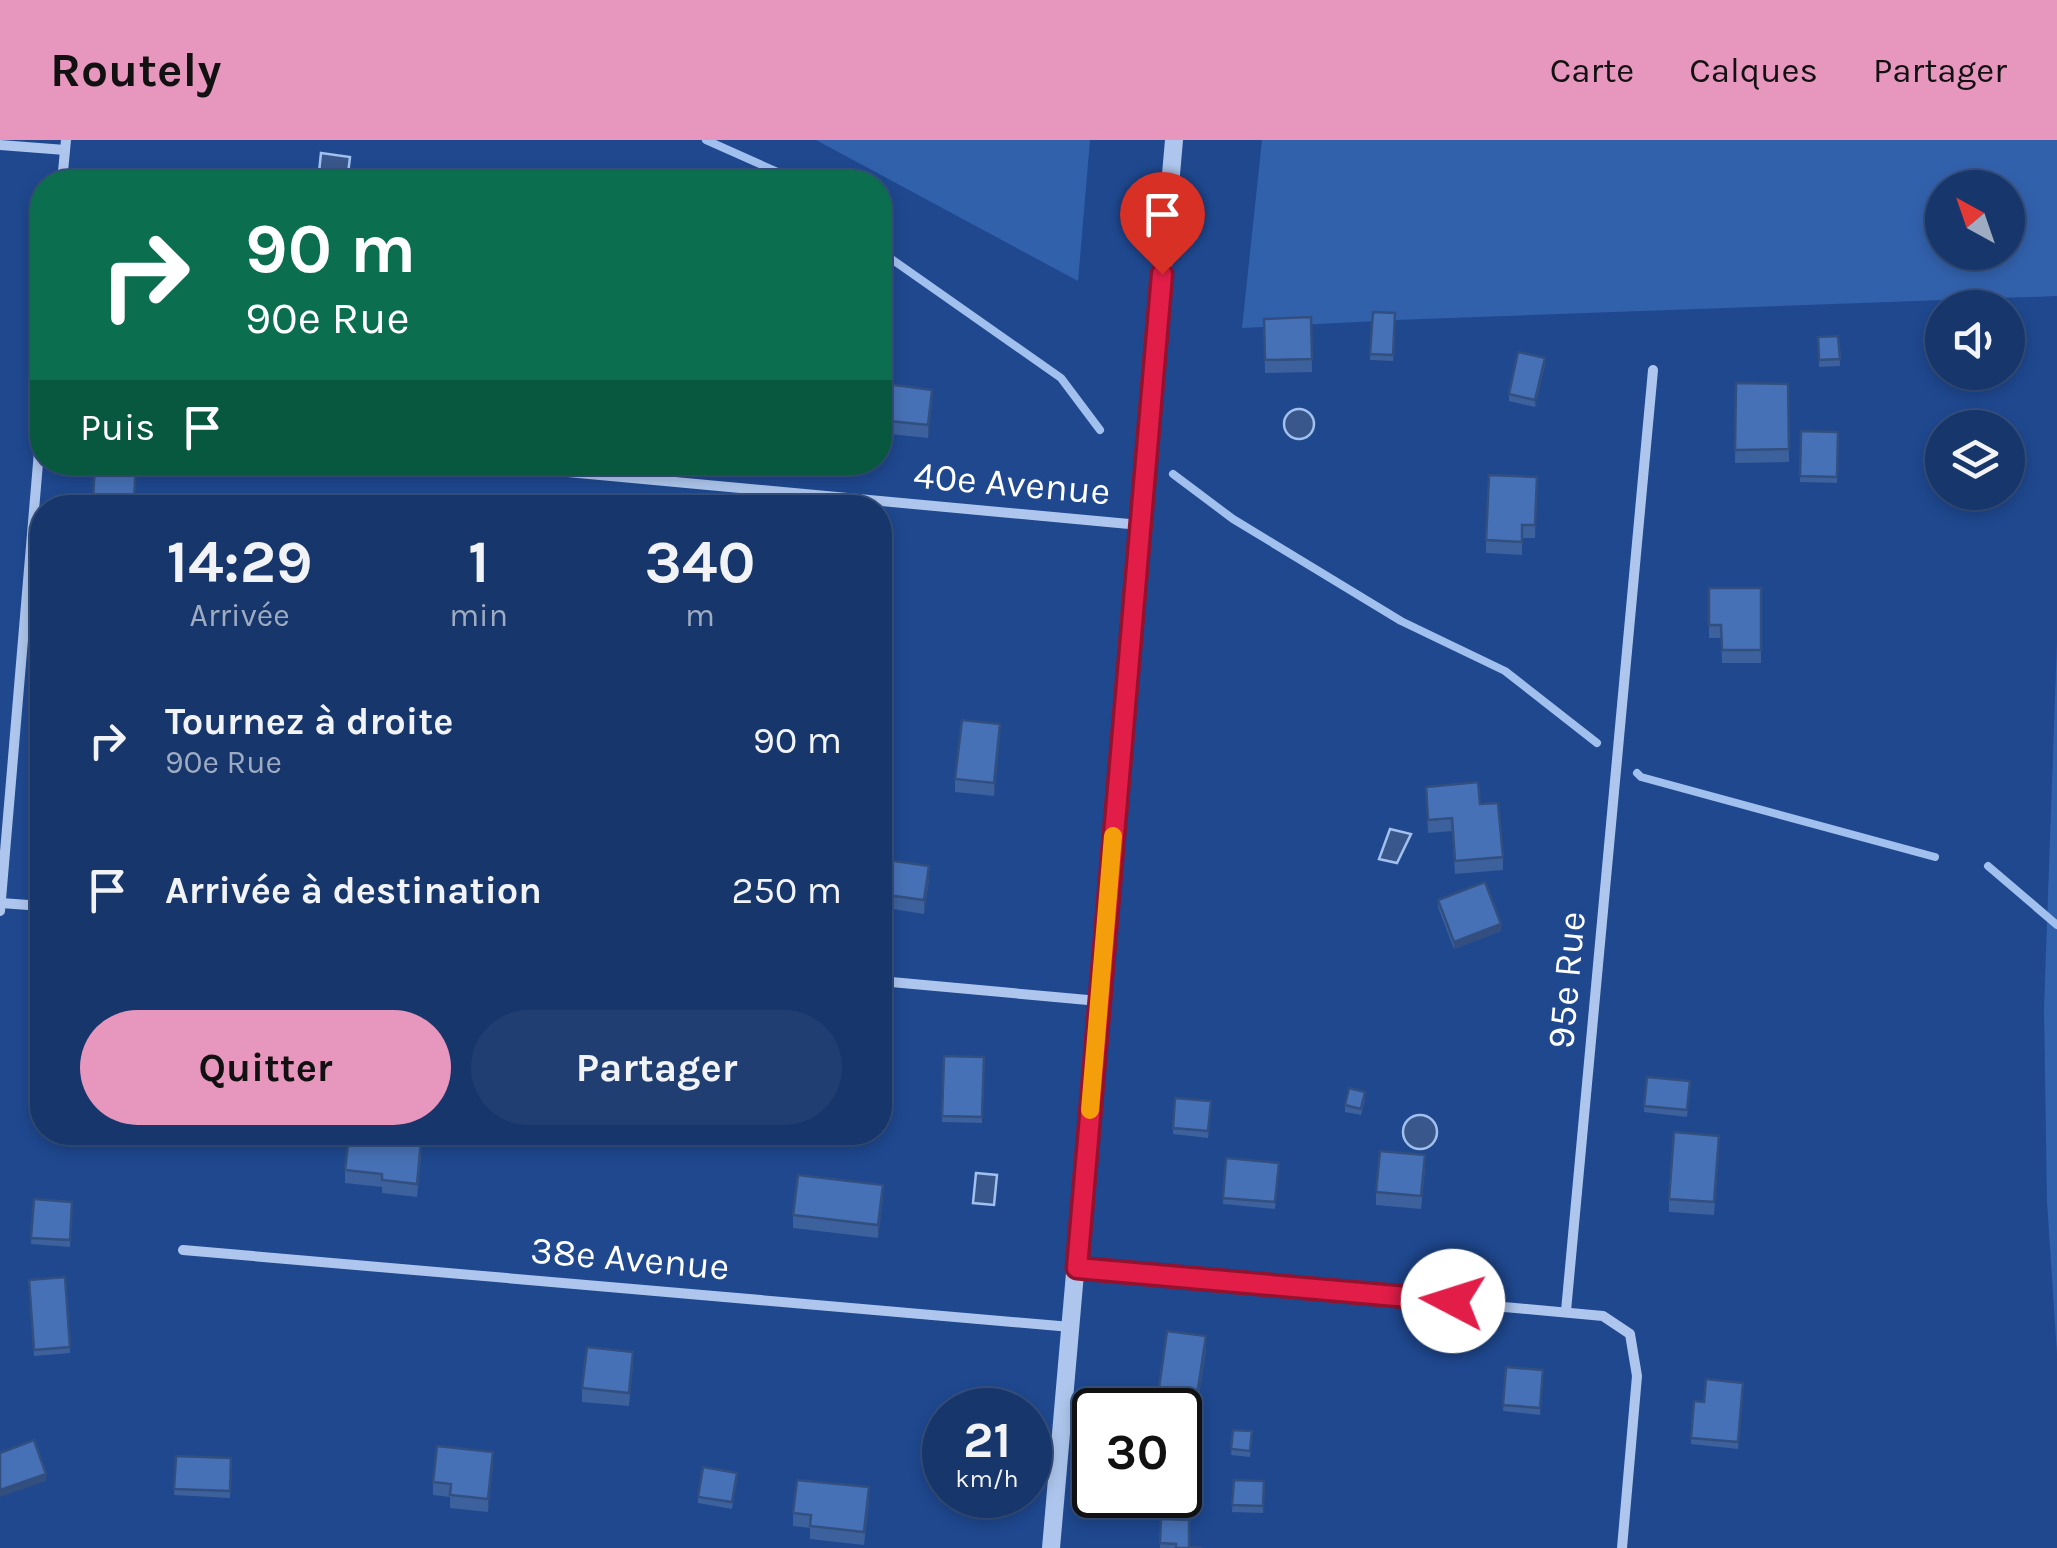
<!DOCTYPE html>
<html lang="fr">
<head>
<meta charset="utf-8">
<style>
	:root { --surface:#17366b; --page:#203e71; --text:#f1f3f6; --muted:#9eabc1; --line:#36507e; --accent:#e797bd }
	body { margin:0; font-family:Karla,sans-serif; background:var(--page); color:var(--text); height:100vh; display:flex; flex-direction:column; font-size:38px; white-space:nowrap }
	* { box-sizing:border-box; margin:0 }
	p { font-size:32px; color:var(--muted) }
	.icon { flex:none; width:55px; height:55px; fill:none; stroke:currentColor; stroke-width:2; stroke-linecap:round; stroke-linejoin:round }
	.map { position:relative; flex:1; overflow:hidden }
	.sheet { position:absolute; left:30px; top:355px; width:862px; height:650px; display:flex; flex-direction:column; background:var(--surface); border-radius:40px; box-shadow:0 5px 15px #0003,0 0 0 2px var(--line) }
	.sheet>* { flex:none }
	.hud { position:absolute; left:30px; top:30px; width:862px; height:305px; border-radius:40px; box-shadow:0 5px 15px #0003,0 0 0 2px var(--line); background:#0b6e4f; color:#fff; overflow:hidden }
	.needle { width:65px; rotate:320deg }
	.controls { position:absolute; left:1925px; top:30px; display:grid; gap:20px }
	.controls a { display:grid; place-items:center; width:100px; height:100px; border-radius:50%; background:var(--surface); box-shadow:0 5px 15px #0003,0 0 0 2px var(--line); font-size:50px }
	.speed { position:absolute; left:922px; top:1248px; display:flex; gap:20px; font-size:50px; font-weight:700; text-align:center }
	.speed>* { display:grid; place-content:center; width:130px; height:130px; border-radius:50%; background:var(--surface); box-shadow:0 5px 15px #0003,0 0 0 2px var(--line); line-height:1 }
	.speed small { font-size:25px; font-weight:400 }
	.speed .limit { border:5px solid #111; border-radius:15px; background:#fff; color:#111 }
	.pin { position:absolute; display:grid; place-items:center; width:85px; height:85px; color:#fff; margin:-102px -42px; border-radius:50% 50% 50% 0; rotate:-45deg; box-shadow:0 0 10px #0007 }
	.pin .icon { rotate:45deg }
	.me { position:absolute; width:110px; margin:-55px; rotate:275deg; stroke-linejoin:round; filter:drop-shadow(0 0 8px #0008) }
	.turn { display:flex; align-items:center; gap:35px; height:210px; padding:0 50px; font-size:45px }
	.turn .icon { width:130px; height:130px; stroke-width:2.5 }
	.turn b { display:block; font-size:70px; line-height:85px }
	.then { display:flex; align-items:center; height:95px; padding:0 50px; background:#0003; gap:20px; font-size:38px }
	.eta { display:flex; justify-content:space-evenly; align-items:center; height:170px; text-align:center }
	.eta b { font-size:60px; font-weight:700; line-height:70px }
	.primary-button { display:flex; gap:20px; margin-top:auto; padding:20px 50px }
	.primary-button a { flex:1; height:115px; border-radius:60px; background:var(--accent); color:#111; font-size:40px; font-weight:700; line-height:115px; text-align:center }
	.primary-button a+a { background:var(--page); color:var(--text) }
	ul { padding:0; list-style:none }
	li { display:flex; align-items:center; gap:30px; height:150px; padding:0 50px }
	li div { flex:1 }
	li b { display:block; font-size:38px }
	li em { font-style:normal }
	header { display:flex; align-items:center; gap:60px; box-sizing:border-box; height:140px; padding:0 50px; background:var(--accent); color:#111 }
	header strong { font-size:48px }
	nav { display:flex; gap:55px; margin-inline-start:auto; font-size:35px }
	.map>svg:first-child { display:block }
</style>
</head>
<body>
<header>
<strong>Routely</strong>
<nav><a>Carte</a><a>Calques</a><a>Partager</a></nav>
</header>
<div class="map">
<svg width="2057" height="1408" viewBox="0 0 2057 1408">
	<rect width="100%" height="100%" fill="#1f488f"/>
	<g fill="#3261ac" fill-rule="evenodd">
		<path d="M816,0H1090L1078,141Z"/>
		<path d="M1262,0H2057V156L1395,180L1242,188ZM1942,48H2008V112H1942Z"/>
		<path d="M2057,502V1214L2047,1061L2044,868Z"/>
	</g>
	<g fill="#39578b" stroke="#a1c0ee" stroke-width="2.5">
		<path d="M321,13L350,17L347,42H318Z"/>
		<circle cx="1299" cy="284" r="15"/>
		<path d="M1390,689L1411,694L1397,723L1379,719Z"/>
		<circle cx="1420" cy="992" r="17"/>
		<path d="M976,1033L997,1035L994,1065L973,1063Z"/>
	</g>
	<g fill="none" stroke-linecap="round" stroke-linejoin="round">
		<g stroke="#a1c0ee" stroke-width="8">
			<path d="M706,0L800,42"/>
			<path d="M880,111L1061,238L1100,290"/>
			<path d="M1173,334L1233,379L1401,481L1505,531L1597,603"/>
			<path d="M1637,633L1641,637L1935,717"/>
			<path d="M1988,726L2057,785"/>
		</g>
		<g stroke="#aec6ed" stroke-width="10">
			<path d="M0,5L65,10"/>
			<path d="M62,42L66,0"/>
			<path d="M460,322L1140,385"/>
			<path d="M1,763L42,766"/>
			<path d="M0,771L42,276"/>
			<path d="M880,841L1099,861"/>
			<path d="M183,1110L1071,1187"/>
			<path d="M1077,1128L1603,1176L1630,1194L1637,1236L1622,1408"/>
			<path d="M1566,1171L1653,230"/>
		</g>
		<path stroke="#aec6ed" stroke-width="18" d="M1051,1408L1174,0"/>
	</g>
	<g fill="#3d619d">
		<path d="M1373,172L1395,173L1393,221L1370,220Z"/>
		<path d="M1311,177L1312,232L1265,233L1264,179Z"/>
		<path d="M1838,196L1840,226L1819,227L1818,197Z"/>
		<path d="M1545,225L1535,267L1509,261V254Z"/>
		<path d="M880,243L932,263L928,298L880,293Z"/>
		<path d="M1736,243L1788,244L1789,322L1735,323Z"/>
		<path d="M1801,291L1838,292L1837,343L1800,342Z"/>
		<path d="M95,322H137L134,368L93,366Z"/>
		<path d="M1537,337L1535,398H1522V415L1486,413V400Z"/>
		<path d="M1709,448H1761V523H1722L1721,498H1709Z"/>
		<path d="M1000,597L994,656L955,652V639Z"/>
		<path d="M1426,647L1480,664L1503,717V730L1455,734L1452,691L1428,693Z"/>
		<path d="M880,719L929,739L924,774L880,767Z"/>
		<path d="M1438,760L1501,791L1454,809L1438,767Z"/>
		<path d="M944,916L984,917L982,983L942,982Z"/>
		<path d="M1690,948L1687,977L1644,972V966Z"/>
		<path d="M1365,959L1361,975L1345,972V965Z"/>
		<path d="M1211,968L1208,998L1173,994V988Z"/>
		<path d="M1719,1009L1714,1075L1669,1072V1059Z"/>
		<path d="M421,1016L417,1057L382,1053V1047L345,1043V1030Z"/>
		<path d="M1226,1018L1279,1030L1275,1069L1223,1064Z"/>
		<path d="M1425,1028L1421,1069L1376,1065V1052Z"/>
		<path d="M883,1058L878,1098L793,1088V1075Z"/>
		<path d="M34,1059L72,1062L70,1107L31,1104Z"/>
		<path d="M65,1137L70,1213L34,1216L29,1140Z"/>
		<path d="M1206,1210L1195,1281L1180,1279V1270H1157V1262Z"/>
		<path d="M633,1225L629,1266L582,1262V1248Z"/>
		<path d="M1506,1227L1543,1237L1540,1275L1503,1271Z"/>
		<path d="M1743,1249L1738,1309L1691,1304V1298L1704,1262Z"/>
		<path d="M1233,1290L1252,1298L1250,1317L1231,1315Z"/>
		<path d="M176,1316L231,1318L230,1358L174,1355Z"/>
		<path d="M493,1325L488,1372L450,1368V1357L433,1355V1342Z"/>
		<path d="M737,1339L732,1369L698,1363V1357Z"/>
		<path d="M1234,1340L1264,1341L1263,1373L1232,1372Z"/>
		<path d="M869,1360L864,1405L810,1399V1388L793,1386V1373Z"/>
		<path d="M1161,1379L1189,1407L1202,1408H1160Z"/>
	</g>
	<g fill="#324f7f">
		<path d="M1545,218V225L1535,267V260Z"/>
		<path d="M932,250V263L928,298V285Z"/>
		<path d="M1000,584V597L994,656V643Z"/>
		<path d="M929,726V739L924,774V760Z"/>
		<path d="M1501,784V791L1454,809V802Z"/>
		<path d="M883,1045V1058L878,1098V1085Z"/>
		<path d="M1206,1196V1210L1195,1281V1268Z"/>
		<path d="M493,1312V1325L488,1372V1359Z"/>
		<path d="M46,1334V1341L0,1357V1350Z"/>
	</g>
	<g fill="#4771b6" stroke="#324f7f" stroke-width="2.5">
		<path d="M1373,172L1395,173L1393,215L1370,214Z"/>
		<path d="M1311,177L1312,219L1265,220L1264,179Z"/>
		<path d="M1838,196L1840,219L1819,220L1818,197Z"/>
		<path d="M1518,212L1545,218L1535,260L1509,254Z"/>
		<path d="M880,243L932,250L928,285L880,280Z"/>
		<path d="M1736,243L1788,244L1789,309L1735,310Z"/>
		<path d="M1801,291L1838,292L1837,337L1800,336Z"/>
		<path d="M95,322H136L134,362L93,360Z"/>
		<path d="M1489,335L1537,337L1535,385H1522V402L1486,400Z"/>
		<path d="M1709,448H1761V510H1722L1721,485H1709Z"/>
		<path d="M962,580L1000,584L994,643L955,639Z"/>
		<path d="M1478,642L1480,664L1498,663L1503,717L1455,721L1452,678L1428,680L1426,647Z"/>
		<path d="M880,719L929,726L924,760L880,754Z"/>
		<path d="M1485,742L1501,784L1454,802L1438,760Z"/>
		<path d="M944,916L984,917L982,977L942,976Z"/>
		<path d="M1647,937L1690,941L1687,970L1644,966Z"/>
		<path d="M1349,948L1365,952L1361,969L1345,965Z"/>
		<path d="M1175,958L1211,961L1208,991L1173,988Z"/>
		<path d="M1674,992L1719,996L1714,1062L1669,1059Z"/>
		<path d="M349,995L421,1002L417,1044L382,1040V1034L345,1030Z"/>
		<path d="M1380,1011L1425,1015L1421,1056L1376,1052Z"/>
		<path d="M1226,1018L1279,1023L1275,1062L1223,1058Z"/>
		<path d="M798,1035L883,1045L878,1085L793,1075Z"/>
		<path d="M34,1059L72,1062L70,1100L31,1098Z"/>
		<path d="M65,1137L70,1207L34,1210L29,1140Z"/>
		<path d="M1167,1191L1206,1196L1195,1268L1157,1262Z"/>
		<path d="M587,1207L633,1212L629,1253L582,1248Z"/>
		<path d="M1506,1227L1543,1230L1540,1268L1503,1265Z"/>
		<path d="M1706,1239L1743,1243L1738,1302L1691,1298L1694,1261L1704,1262Z"/>
		<path d="M1233,1290L1252,1291L1250,1311L1231,1309Z"/>
		<path d="M34,1300L46,1334L0,1350V1313Z"/>
		<path d="M437,1306L493,1312L488,1359L450,1355L451,1344L433,1342Z"/>
		<path d="M176,1316L231,1318L230,1351L174,1349Z"/>
		<path d="M703,1327L737,1333L732,1362L698,1357Z"/>
		<path d="M797,1340L869,1347L864,1392L810,1386L811,1375L793,1373Z"/>
		<path d="M1234,1340L1264,1341L1263,1366L1232,1365Z"/>
		<path d="M1161,1379L1189,1380V1407L1202,1408H1176V1404L1160,1403Z"/>
	</g>
	<g fill="none" stroke-linecap="round" stroke-linejoin="round">
		<g stroke="#92132f" stroke-width="25">
			<path id="route" d="M1162,134L1077,1128L1453,1161"/>
		</g>
		<use href="#route" stroke="#e11d48" stroke-width="18"/>
		<path stroke="#f59e0b" stroke-width="18" d="M1090,970L1113,696"/>
	</g>
	<g text-anchor="middle" stroke-width="8" stroke-linejoin="round" paint-order="stroke">
		<g font-size="38" fill="#fff" stroke="#1f488f">
			<text transform="translate(1012 343) rotate(5)" y="13">40e Avenue</text>
			<text transform="translate(1566 840) rotate(-85)" y="13">95e Rue</text>
			<text transform="translate(630 1118) rotate(5)" y="13">38e Avenue</text>
		</g>
	</g>
</svg>
<div class="controls">
<a><svg class="needle" viewBox="-14 -14 28 28"><path d="M0-13l5 13h-10z" fill="#e53935"/><path d="M0 13l5-13h-10z" fill="#9eabc1"/></svg></a>
<a><svg class="icon" aria-label="sound" viewBox="0 0 24 24"><path d="M4 9h4l5-4v14l-5-4H4zM17 9q2 3 0 6"/></svg></a>
<a><svg class="icon" aria-label="layers" viewBox="0 0 24 24"><path d="M12 4l9 5-9 5-9-5zM3 14l9 5 9-5"/></svg></a>
</div>
<div class="speed"><div>21<small>km/h</small></div><div class="limit">30</div></div>
<div class="pin" style="left:1162px;top:134px;background:#d93025"><svg class="icon" aria-label="arrive" viewBox="0 0 24 24"><path d="M6 21V4h12l-3 4 3 4H6"/></svg></div>
<svg class="me" style="left:1453px;top:1161px" viewBox="-20 -20 40 40"><circle r="19" fill="#fff"/><path d="M0-13L10 11 0 6-10 11z" fill="#e11d48"/></svg>
<div class="hud">
<div class="turn"><svg class="icon" aria-label="right" viewBox="0 0 24 24"><path d="M7 20v-9h11M14 6l5 5-5 5"/></svg><div><b>90 m</b>90e Rue</div></div>
<div class="then">Puis<svg class="icon" aria-label="arrive" viewBox="0 0 24 24"><path d="M6 21V4h12l-3 4 3 4H6"/></svg></div>
</div>
<section class="sheet">
<div class="eta">
<div><b>14:29</b><p>Arrivée</p></div>
<div><b>1</b><p>min</p></div>
<div><b>340</b><p>m</p></div>
</div>
<ul>
<li><svg class="icon" aria-label="right" viewBox="0 0 24 24"><path d="M7 20v-9h11M14 6l5 5-5 5"/></svg><div><b>Tournez à droite</b><p>90e Rue</p></div><em>90 m</em></li>
<li><svg class="icon" aria-label="arrive" viewBox="0 0 24 24"><path d="M6 21V4h12l-3 4 3 4H6"/></svg><div><b>Arrivée à destination</b></div><em>250 m</em></li>
</ul>
<div class="primary-button"><a>Quitter</a><a>Partager</a></div>
</section>
</div>
</body>
</html>
